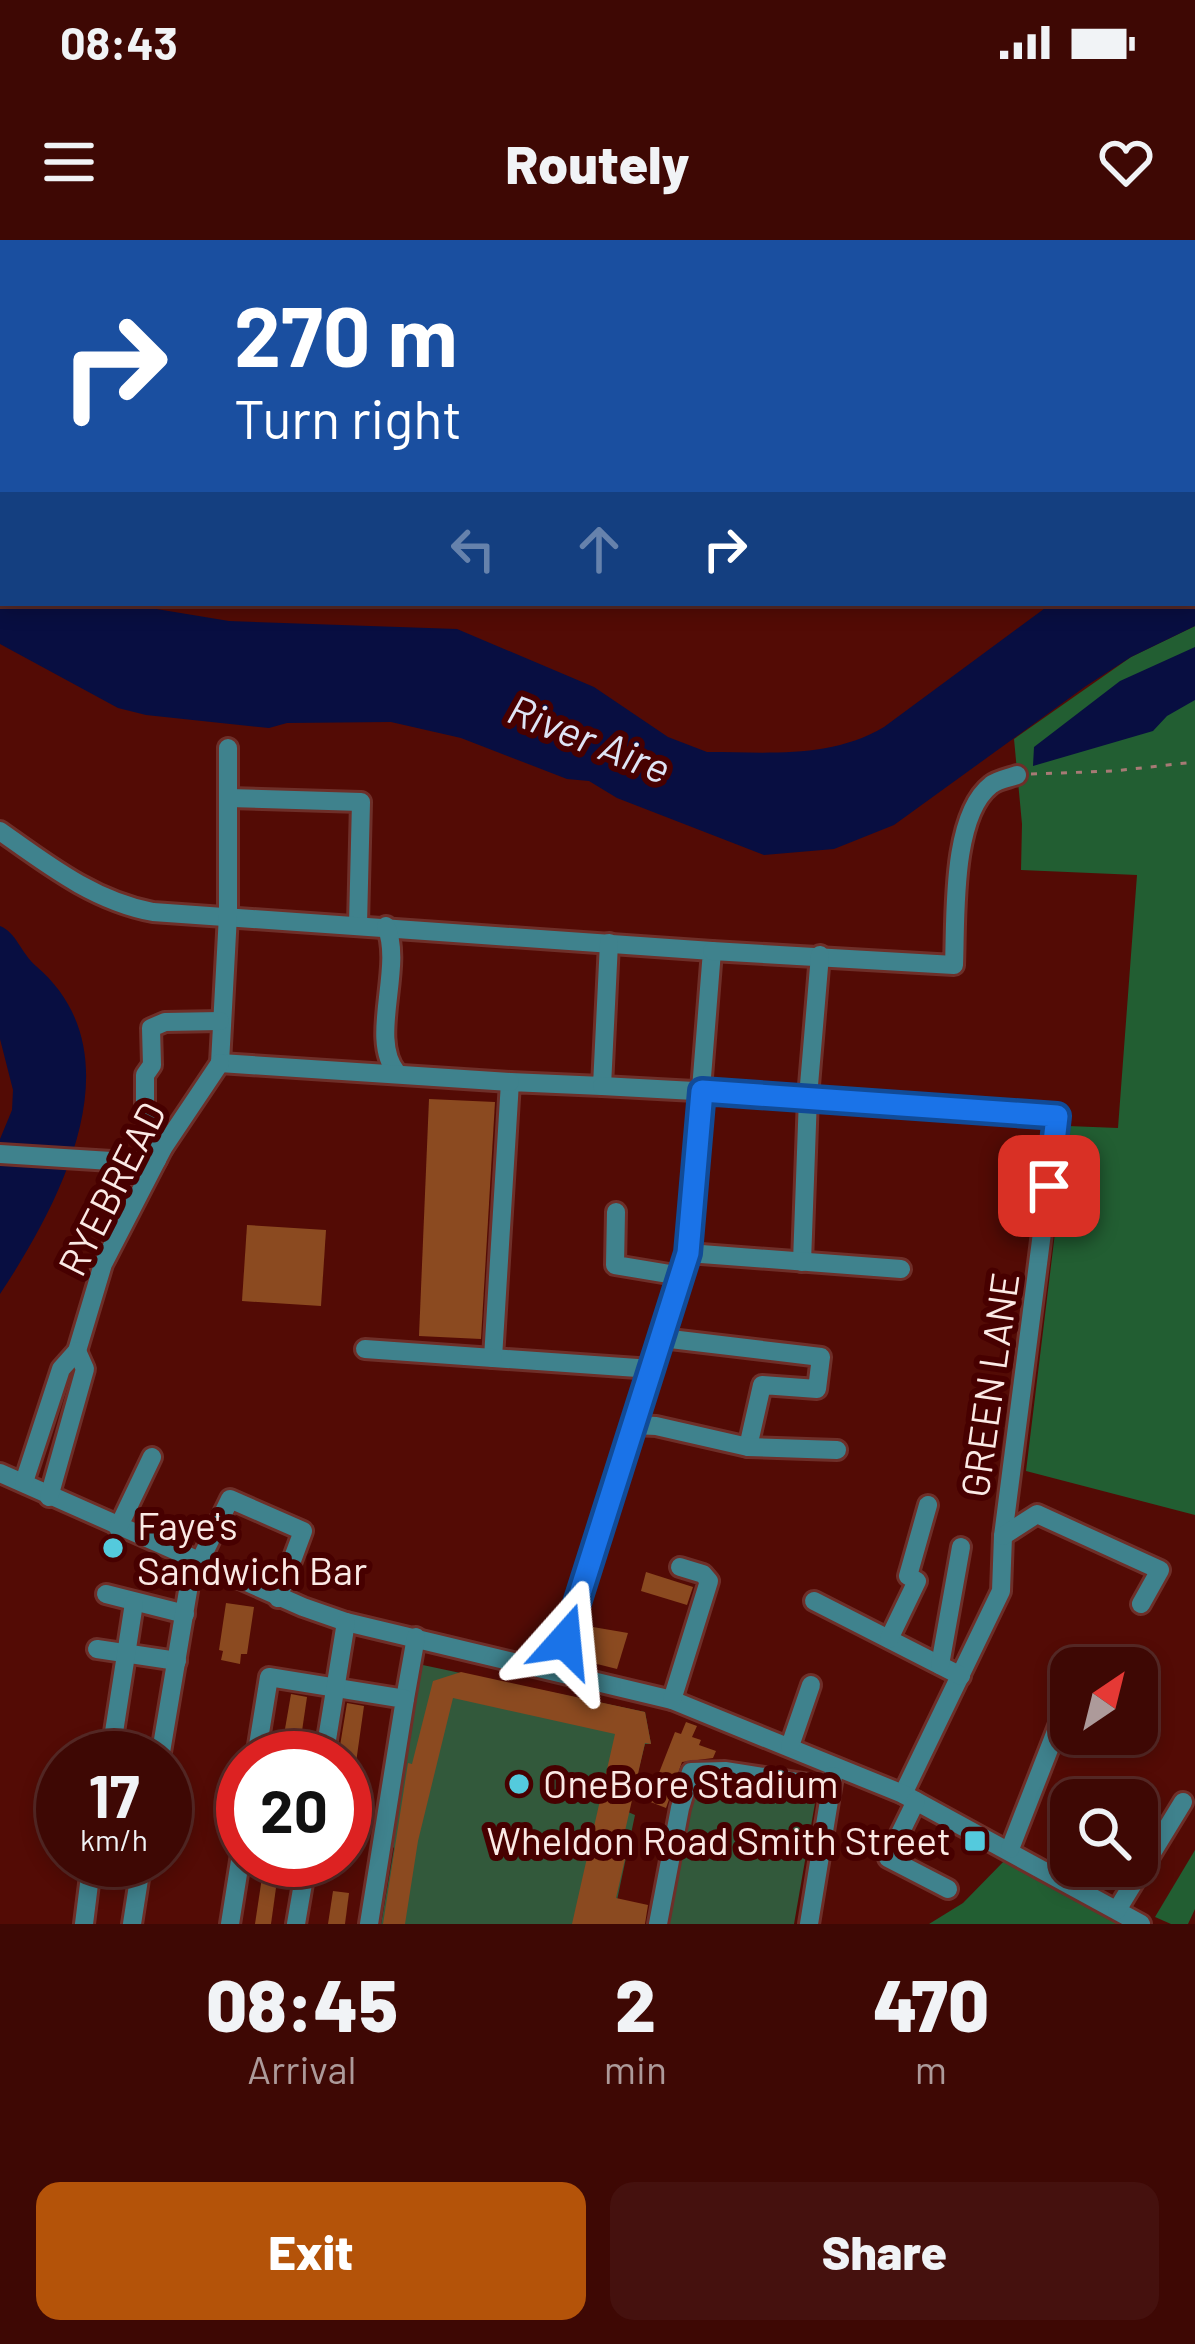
<!DOCTYPE html>
<html lang="en">
<head>
<meta charset="utf-8">
<style>
	:root { --surface:#3e0804; --page:#45110e; --text:#f1f3f6; --muted:#ad9a9a; --line:#572926; --accent:#b45309 }
	body { margin:0; font-family:Barlow,sans-serif; background:var(--page); color:var(--text); height:100vh; display:flex; flex-direction:column; font-size:45px; white-space:nowrap }
	* { box-sizing:border-box; margin:0 }
	p { font-size:39px; color:var(--muted) }
	.icon { flex:none; width:66px; height:66px; fill:none; stroke:currentColor; stroke-width:2; stroke-linecap:round; stroke-linejoin:round }
	.map { position:relative; height:1684px; overflow:hidden }
	.details { display:flex; flex-direction:column; background:var(--surface); flex:1 }
	.details>* { flex:none }
	.hud { position:absolute; left:0px; top:0px; width:1197px; height:366px; box-shadow:0 6px 18px #0003,0 0 0 3px var(--line); background:#1a4fa0; color:#fff; overflow:hidden }
	.needle { width:78px; rotate:35deg }
	.controls { position:absolute; left:1050px; top:1407px; display:grid; gap:24px }
	.controls a { display:grid; place-items:center; width:108px; height:108px; border-radius:24px; background:var(--surface); box-shadow:0 6px 18px #0003,0 0 0 3px var(--line); font-size:60px }
	.speed { position:absolute; left:36px; top:1491px; display:flex; gap:24px; font-size:60px; font-weight:700; text-align:center }
	.speed>* { display:grid; place-content:center; width:156px; height:156px; border-radius:50%; background:var(--surface); box-shadow:0 6px 18px #0003,0 0 0 3px var(--line); line-height:1 }
	.speed small { font-size:30px; font-weight:400 }
	.speed .limit { border:18px solid #d22; background:#fff; color:#111 }
	.pin { position:absolute; display:grid; place-items:center; width:102px; height:102px; color:#fff; margin:-51px; border-radius:24px; box-shadow:0 6px 18px #0006 }
	.me { position:absolute; width:132px; margin:-66px; rotate:18deg; stroke-linejoin:round; filter:drop-shadow(0 0 9px #0008) }
	.turn { display:flex; align-items:center; gap:42px; height:252px; padding:0 36px; font-size:54px }
	.turn .icon { width:156px; height:156px; stroke-width:2.5 }
	.turn b { display:block; font-size:84px; line-height:102px }
	.lanes { display:flex; align-items:center; height:114px; padding:0 36px; background:#0003; justify-content:center; gap:60px; direction:ltr }
	.lanes .off { opacity:.35 }
	.eta { display:flex; justify-content:space-evenly; align-items:center; height:204px; text-align:center }
	.eta b { font-size:72px; font-weight:800; line-height:84px }
	.button { display:flex; gap:24px; margin-top:auto; padding:24px 36px }
	.button a { flex:1; height:138px; border-radius:24px; background:var(--accent); color:#fff; font-size:48px; font-weight:800; line-height:138px; text-align:center }
	.button a+a { background:var(--page); color:var(--text) }
	.status { display:flex; justify-content:space-between; align-items:center; height:84px; padding:0 60px; background:var(--surface); direction:ltr }
	.status svg { height:33px; fill:currentColor }
	header { display:flex; justify-content:space-between; align-items:center; height:156px; padding:0 36px; background:var(--surface); font-size:54px; font-weight:800 }
	.map>svg:first-child { display:block }
</style>
</head>
<body>
<div class="status"><b>08:43</b><svg viewBox="0 0 49 12"><path d="M0 12V9h3v3zM5 12V6h3v6zM10 12V3h3v9zM15 12V0h3v12zM26 1h20v11H26zM47 4h2v5h-2z"/></svg></div>
<header><svg class="icon" aria-label="menu" viewBox="0 0 24 24"><path d="M4 6h16M4 12h16M4 18h16"/></svg>Routely<svg class="icon" aria-label="heart" viewBox="0 0 24 24"><path d="M12 20l-8-8c-3-5 5-10 8-4 3-6 11-1 8 4z"/></svg></header>
<div class="map">
<svg width="1195" height="1684" viewBox="0 0 1195 1684">
	<rect width="100%" height="100%" fill="#530b05"/>
	<g fill="#32593b">
		<path d="M0,0H1195V180L1194,3H3V18Z"/>
		<path d="M418,1424L645,1472L651,1504H645L628,1572L635,1575L612,1684H381L394,1608L389,1603L403,1534L396,1531Z"/>
		<path d="M693,1542L815,1563L794,1684H669Z"/>
	</g>
	<g fill="#225e32">
		<path d="M1195,386V1275L1026,1231L1068,886L1118,888L1137,635L1021,630L1022,584L1014,499L1131,417Z"/>
		<path d="M1195,1610V1669L1188,1684H1171L1155,1677Z"/>
		<path d="M1008,1617L1122,1684H929L963,1663Z"/>
	</g>
	<g fill="#080e41">
		<path d="M1195,286V386L1131,417L1086,446L894,585L834,609L764,615L617,558L589,541L567,539L461,498L391,482L287,483L269,488L146,475L118,468L0,404V304L3,363H120L229,381L457,389L594,447L668,497L707,512C767,512 830,519 884,487L1052,363H1194Z"/>
		<path d="M1195,407V460L1167,476L1153,491L1033,526L1034,507L1120,441Z"/>
		<path d="M0,686C16,692 21,713 36,726C139,814 61,962 0,1054V899L12,870L13,850L0,799Z"/>
	</g>
	<g fill="none" stroke-linecap="round" stroke-linejoin="round">
		<g stroke="#080e41" stroke-width="4.5">
			<path d="M1194,90H1195"/>
			<path d="M1194,166L1195,167"/>
		</g>
	</g>
	<g fill="#8b4a20">
		<path d="M429,859L495,862L481,1099L419,1096Z"/>
		<path d="M247,985L326,990L321,1066L242,1061Z"/>
		<path d="M646,1332L693,1347L687,1365L641,1351Z"/>
		<path d="M226,1363L254,1367L247,1414H241L240,1424L221,1420L223,1411L219,1410Z"/>
		<path d="M587,1386L628,1393L617,1429L581,1420Z"/>
		<path d="M461,1432L645,1472L651,1504L645,1503L625,1591L631,1593L616,1658L648,1665L645,1684H572L615,1494L453,1458L418,1601L405,1684H383L408,1523L412,1524L433,1441Z"/>
		<path d="M291,1454L307,1457L298,1518H280Z"/>
		<path d="M347,1463L364,1466L352,1551L345,1550V1518H338Z"/>
		<path d="M686,1482L697,1486L692,1497L701,1500L699,1505L716,1511L713,1518L682,1522L666,1568L648,1561L675,1492L681,1494Z"/>
		<path d="M264,1624L279,1626L271,1684H255Z"/>
		<path d="M333,1651L349,1653L345,1684H328Z"/>
	</g>
	<g fill="none" stroke-linecap="round" stroke-linejoin="round">
		<g stroke="#6e2f29" stroke-width="24">
			<g id="minor">
				<path d="M0,77L3,78"/>
				<path d="M229,558L361,562L358,684"/>
				<path d="M0,591C48,625 94,661 153,672L712,711L688,1013L572,1372L557,1431"/>
				<path d="M386,686C404,728 368,799 397,833"/>
				<path d="M609,703L602,846L510,842L493,1118L652,1129"/>
				<path d="M712,711L954,725C956,678 951,576 991,545C997,540 1009,538 1017,535"/>
				<path d="M820,715L808,857L1057,876L1003,1296L1001,1351L903,1554"/>
				<path d="M220,823L228,675V508"/>
				<path d="M220,823L510,842"/>
				<path d="M602,846L808,857L802,1022"/>
				<path d="M163,908L149,891L145,877V835L152,825L151,788L165,782L220,781"/>
				<path d="M0,914L127,922L157,920"/>
				<path d="M616,972L615,1025L681,1036"/>
				<path d="M688,1013L901,1029"/>
				<path d="M662,1098L821,1117L817,1149L762,1145L748,1207"/>
				<path d="M365,1109L493,1118"/>
				<path d="M635,1185L656,1186L748,1207L837,1210"/>
				<path d="M0,1233L303,1367L346,1382L672,1460L903,1554L1141,1684"/>
				<path d="M24,1242L61,1129L77,1111L103,1024L163,908L220,823"/>
				<path d="M49,1257L85,1129L77,1111"/>
				<path d="M118,1288L152,1217"/>
				<path d="M1003,1296L1037,1274L1160,1330L1141,1364"/>
				<path d="M199,1323L230,1259L303,1291L278,1358"/>
				<path d="M106,1354L185,1374"/>
				<path d="M814,1361L961,1436"/>
				<path d="M889,1399L917,1341L908,1336L928,1265"/>
				<path d="M97,1409L177,1421"/>
				<path d="M940,1425L961,1307"/>
				<path d="M405,1459L416,1397"/>
				<path d="M672,1460L709,1341L703,1334L680,1327"/>
				<path d="M790,1506L811,1445"/>
				<path d="M84,1514L120,1518"/>
				<path d="M110,1518L134,1363"/>
				<path d="M160,1518L193,1321"/>
				<path d="M256,1518L269,1437L405,1459L369,1684"/>
				<path d="M324,1518L346,1382"/>
				<path d="M916,1561L888,1618L948,1649"/>
				<path d="M1010,1609L1071,1453"/>
				<path d="M111,1620L141,1625"/>
				<path d="M1117,1670L1183,1562"/>
				<path d="M84,1684L92,1620"/>
				<path d="M132,1684L142,1620"/>
				<path d="M230,1684L243,1602"/>
				<path d="M296,1684L307,1620"/>
				<path d="M658,1684L680,1568L691,1532L725,1531L829,1547"/>
				<path d="M809,1684L833,1536"/>
			</g>
		</g>
		<g stroke="#a77a75" stroke-width="3" stroke-dasharray="6 9" stroke-linecap="butt">
			<path d="M0,178L3,179"/>
			<path d="M1194,203H1195"/>
			<path d="M1031,534L1114,531L1195,522"/>
		</g>
		<use href="#minor" stroke="#3f828d" stroke-width="18"/>
	</g>
	<g fill="none" stroke-linecap="round" stroke-linejoin="round">
		<g stroke="#114b97" stroke-width="30">
			<path id="route" d="M565,1401L688,1013L702,851L1057,876L1049,946"/>
		</g>
		<use href="#route" stroke="#1a73e8" stroke-width="21"/>
	</g>
	<g fill="#54cadd" stroke="#470000" stroke-width="4.5">
		<circle cx="113" cy="1308" r="12"/>
		<circle cx="519" cy="1544" r="12"/>
		<rect x="963" y="1589" width="24" height="24" rx="6"/>
	</g>
	<g text-anchor="middle" stroke-width="12" stroke-linejoin="round" paint-order="stroke">
		<g font-size="39" fill="#fbe9e5" stroke="#470000">
			<text transform="translate(112 949) rotate(-63)" y="14">RYEBREAD</text>
			<text transform="translate(990 1145) rotate(-82)" y="14">GREEN LANE</text>
		</g>
		<g font-size="39" fill="#fbe9e5" stroke="#470000" text-anchor="start">
			<text x="137" y="1300">Faye's<tspan x="137" dy="45">Sandwich Bar</tspan></text>
			<text x="543" y="1558">OneBore Stadium</text>
			<text x="951" y="1615" text-anchor="end">Wheldon Road Smith Street</text>
		</g>
		<g font-size="42" font-style="italic" fill="#dee4f5" stroke="#470000">
			<text transform="translate(589 499) rotate(22)" y="15">River Aire</text>
		</g>
	</g>
</svg>
<div class="controls">
<a><svg class="needle" viewBox="-14 -14 28 28"><path d="M0-13l5 13h-10z" fill="#e53935"/><path d="M0 13l5-13h-10z" fill="#ad9a9a"/></svg></a>
<a><svg class="icon" aria-label="search" viewBox="0 0 24 24"><circle cx="10" cy="10" r="6"/><path d="M15 15l6 6"/></svg></a>
</div>
<div class="speed"><div>17<small>km/h</small></div><div class="limit">20</div></div>
<div class="pin" style="left:1049px;top:946px;background:#d93025"><svg class="icon" aria-label="arrive" viewBox="0 0 24 24"><path d="M6 21V4h12l-3 4 3 4H6"/></svg></div>
<svg class="me" style="left:565px;top:1401px" viewBox="-20 -20 40 40"><path d="M0-17L14 15 0 8-14 15z" fill="#1a73e8" stroke="#fff" stroke-width="4"/></svg>
<div class="hud">
<div class="turn"><svg class="icon" aria-label="right" viewBox="0 0 24 24"><path d="M7 20v-9h11M14 6l5 5-5 5"/></svg><div><b>270 m</b>Turn right</div></div>
<div class="lanes"><svg class="icon off" aria-label="left" viewBox="0 0 24 24"><path d="M17 20v-9H6M10 6l-5 5 5 5"/></svg><svg class="icon off" aria-label="ahead" viewBox="0 0 24 24"><path d="M12 20V5M6 11l6-6 6 6"/></svg><svg class="icon" aria-label="right" viewBox="0 0 24 24"><path d="M7 20v-9h11M14 6l5 5-5 5"/></svg></div>
</div>
</div>
<section class="details">
<div class="eta">
<div><b>08:45</b><p>Arrival</p></div>
<div><b>2</b><p>min</p></div>
<div><b>470</b><p>m</p></div>
</div>
<div class="button"><a>Exit</a><a>Share</a></div>
</section>
</body>
</html>
